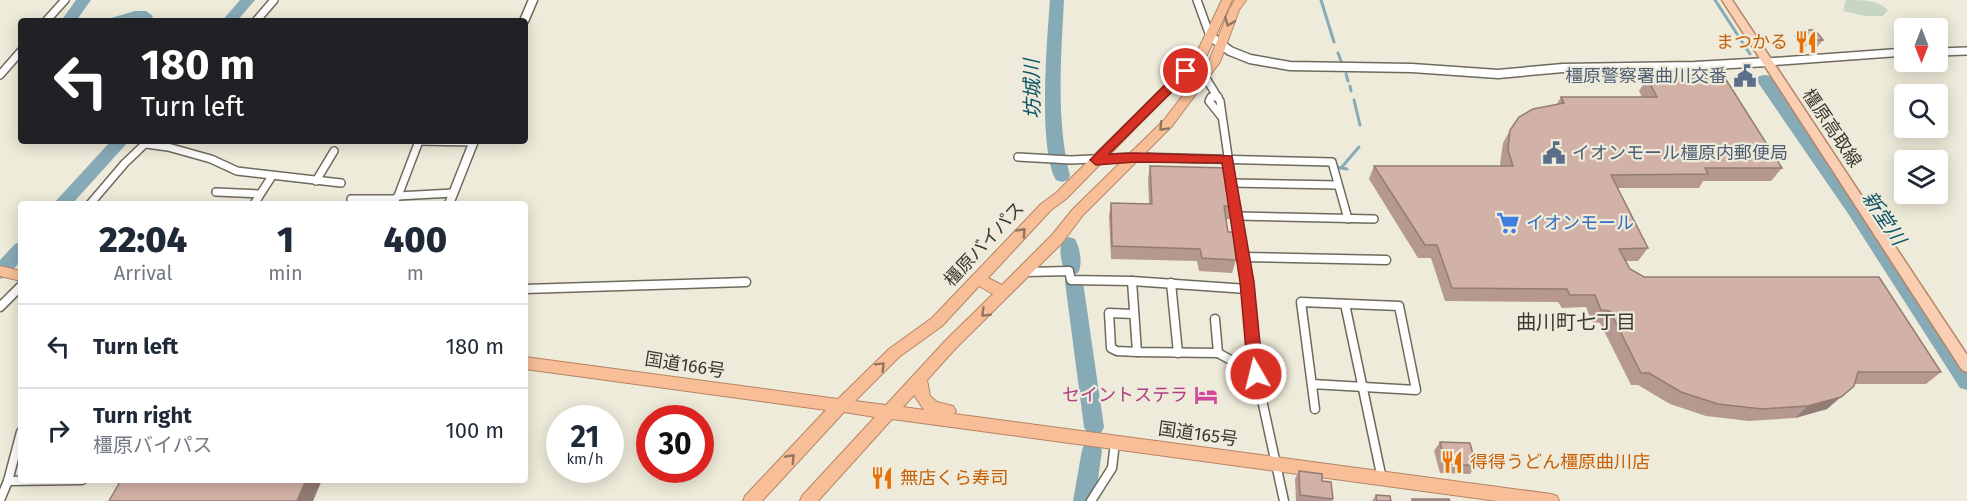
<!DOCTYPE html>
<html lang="en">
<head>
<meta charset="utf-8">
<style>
	:root { --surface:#fff; --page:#f6f6f7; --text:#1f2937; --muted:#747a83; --line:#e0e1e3 }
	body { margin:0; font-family:"Fira Sans","Noto Sans JP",sans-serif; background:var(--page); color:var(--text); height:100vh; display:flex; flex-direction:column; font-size:22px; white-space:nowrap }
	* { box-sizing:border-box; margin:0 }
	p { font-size:20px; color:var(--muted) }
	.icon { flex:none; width:33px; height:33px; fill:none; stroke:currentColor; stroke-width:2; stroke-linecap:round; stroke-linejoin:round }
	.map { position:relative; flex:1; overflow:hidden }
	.panel { position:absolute; left:18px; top:201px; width:510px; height:282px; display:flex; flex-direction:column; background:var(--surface); border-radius:6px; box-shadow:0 3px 15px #0003 }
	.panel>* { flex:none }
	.banner { position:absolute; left:18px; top:18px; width:510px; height:126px; border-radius:6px; box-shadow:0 3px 15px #0003; background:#202124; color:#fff; overflow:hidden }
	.needle { width:39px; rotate:180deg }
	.buttons { position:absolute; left:1894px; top:18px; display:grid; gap:12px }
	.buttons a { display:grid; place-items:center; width:54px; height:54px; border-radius:6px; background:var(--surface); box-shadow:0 3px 15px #0003; font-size:30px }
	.speed { position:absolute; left:546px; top:405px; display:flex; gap:12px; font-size:30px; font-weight:700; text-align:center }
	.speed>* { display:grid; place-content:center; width:78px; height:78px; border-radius:50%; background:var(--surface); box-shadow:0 3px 15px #0003; line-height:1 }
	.speed small { font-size:15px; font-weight:400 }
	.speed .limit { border:9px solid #d22; background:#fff; color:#111 }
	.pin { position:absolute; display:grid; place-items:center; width:51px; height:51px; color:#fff; margin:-26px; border:3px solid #fff; border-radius:50%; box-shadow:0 2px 6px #0007 }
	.me { position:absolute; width:66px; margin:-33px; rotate:352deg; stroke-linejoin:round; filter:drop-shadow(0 0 4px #0008) }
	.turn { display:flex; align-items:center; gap:21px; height:126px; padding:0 24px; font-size:27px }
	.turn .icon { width:78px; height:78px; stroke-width:2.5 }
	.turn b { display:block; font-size:42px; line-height:51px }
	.eta { display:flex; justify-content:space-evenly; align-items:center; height:102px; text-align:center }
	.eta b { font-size:36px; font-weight:800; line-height:42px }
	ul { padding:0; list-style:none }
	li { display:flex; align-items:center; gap:18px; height:84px; padding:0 24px; border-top:2px solid var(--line) }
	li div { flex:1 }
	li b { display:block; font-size:22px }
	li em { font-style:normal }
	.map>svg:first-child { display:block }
</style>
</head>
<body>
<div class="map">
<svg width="1967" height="501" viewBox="0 0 1967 501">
	<rect width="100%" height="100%" fill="#efebda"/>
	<path fill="#c6d6c2" d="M1846,0C1862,0 1878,0 1888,10L1883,16H1866L1843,11Z"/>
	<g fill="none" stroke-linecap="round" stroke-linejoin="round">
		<g stroke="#87aab7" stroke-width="3">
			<path d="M1321,0L1334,42"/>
			<path d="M1715,0L1750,54"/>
			<path d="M1338,53L1341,61"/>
			<path d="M1346,74L1348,81"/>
			<path d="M1350,86L1351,91"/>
			<path d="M1354,100L1360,125"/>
			<path d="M1147,161L1246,163"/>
			<path d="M1325,165L1347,169"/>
			<path d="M1341,168L1359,147"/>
		</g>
		<g fill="#87aab7" fill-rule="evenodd">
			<path d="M76,0H91L76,21H61Z"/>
			<path d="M240,0H255L237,21H222Z"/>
			<path d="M1050,0H1064C1061,58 1056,120 1070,176L1068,180L1062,182L1056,180C1038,148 1047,40 1050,0Z"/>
			<path d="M135,11H146L153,16L150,21H109L111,18Z"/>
			<path d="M1765,75L1771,76L1861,205L1967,365V390L1960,388L1849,215L1759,84L1757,80L1759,76Z"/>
			<path d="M111,141H129L72,204H53Z"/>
			<path d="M1069,237L1075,239C1080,248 1083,264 1078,273L1072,275L1066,273C1061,264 1058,248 1063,239Z"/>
			<path d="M21,242V261L6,277L0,279V260L15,244Z"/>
			<path d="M1074,275L1081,277L1083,282L1104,427L1101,433L1094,436L1087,433L1084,427L1065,282L1067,277Z"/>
			<path d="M1092,441L1099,443L1102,450L1095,501H1073L1082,450L1085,443Z"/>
		</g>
		<g stroke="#6e6a5c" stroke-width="10">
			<g id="minor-far1">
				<path d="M1197,0L1210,36"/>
				<path d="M46,21L65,0"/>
				<path d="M256,21L274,0"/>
				<path d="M1938,52L1967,51"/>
				<path d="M1767,62L1905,52"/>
				<path d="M0,75L21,51"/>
				<path d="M1204,75L1220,101L1231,177"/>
				<path d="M1218,97H1211L1209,101L1221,116"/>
				<path d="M418,141L473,142"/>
				<path d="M146,144L168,147L211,159L237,171L341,183"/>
				<path d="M1018,157L1071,160L1135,157L1332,162L1348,219"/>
				<path d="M316,181L334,151"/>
				<path d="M1231,183L1337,185"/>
				<path d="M216,192L260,194"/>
				<path d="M398,196L419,141"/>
				<path d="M1234,198L1239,228"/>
				<path d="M351,199H394"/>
				<path d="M90,204L125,163L148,141"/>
				<path d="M254,204L272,176"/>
				<path d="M392,204L398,196L453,193"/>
				<path d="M1237,216L1374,219"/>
			</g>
		</g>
		<g stroke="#6e6a5c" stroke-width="11">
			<g id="minor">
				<path d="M1238,226L1247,282L1254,363L1284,501"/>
				<path d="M1243,257L1386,260"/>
				<path d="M1025,272L1069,271L1071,280L1132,281L1247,289"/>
				<path d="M1132,281L1137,352L1218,353"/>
				<path d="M1171,283L1178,353"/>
				<path d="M525,289L746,282"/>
				<path d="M1345,304L1382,479"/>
				<path d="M0,307L21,286"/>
				<path d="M1134,314L1109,313L1111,348L1117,351L1137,352"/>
				<path d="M1215,319L1218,353L1256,374"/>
				<path d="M1312,384L1416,390L1399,306L1301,302L1315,409"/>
				<path d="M8,481L82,480"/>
				<path d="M0,500L8,481L21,432"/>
				<path d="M1091,501L1112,468L1115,442"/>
			</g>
		</g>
		<g stroke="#6e6a5c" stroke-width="11">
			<g id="tertiary">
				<path d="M524,21L533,0"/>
				<path d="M1210,36L1230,51L1250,59L1290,66L1412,68L1498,74L1563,68L1695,66L1767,62"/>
				<path d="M449,204L474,141"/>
			</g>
		</g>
		<g stroke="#b58564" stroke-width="3">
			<path id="primary" d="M1722,0H1732L1967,355V372L1962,370Z"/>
		</g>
		<g stroke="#b58564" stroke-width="2">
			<g id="trunk">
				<path d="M1222,0H1232L1207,55L1066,199L1051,210L988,278L1002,285L1052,235L1073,209L1164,120L1209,61L1230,8L1235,0H1246L1239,10L1220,62L1172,126L1083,215L1062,243L956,348L927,380L930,396L937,402L953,406L956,411L954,414L1551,494L1557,496L1559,501H1497L892,419L818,501H800L802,496L875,417L844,412L762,501H743L745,496L826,410L525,369V357L838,399L889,349L932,318L1041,204L1056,193L1182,68L1198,50ZM979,286L993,294L946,340L886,405L855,401L899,357L942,326ZM914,395L924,410L903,407Z"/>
				<path d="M0,266L21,271V281L0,276Z"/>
			</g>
		</g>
		<use href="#minor-far1" stroke="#fff" stroke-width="7"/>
		<use href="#minor" stroke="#fff" stroke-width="8"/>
		<use href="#tertiary" stroke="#fff" stroke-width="8"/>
		<use href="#primary" fill="#faceb2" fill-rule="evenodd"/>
		<use href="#trunk" fill="#f8be98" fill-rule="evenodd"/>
	</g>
	<g fill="#b5988f">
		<path d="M1800,30L1823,40L1817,47H1802L1794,36Z"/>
		<path d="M1647,78L1782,168L1771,181H1703L1699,188H1617L1648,248L1638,261H1626L1630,269L1644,277L1941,372L1926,384H1854L1827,409L1795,418L1749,421L1706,416L1670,404L1638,385H1631L1600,323L1592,322L1586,307L1562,308L1558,302L1445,301L1431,258H1418L1369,179L1374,166H1501L1500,164L1503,143L1510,130L1557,104L1561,97H1642L1639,91Z"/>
		<path d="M1150,166L1236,206L1232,219H1226L1228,232L1236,260L1232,273L1199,271L1197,261L1111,259L1109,216L1111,203L1149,204L1148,179Z"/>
		<path d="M1440,442L1476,465L1470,474L1440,473L1434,451Z"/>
		<path d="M1299,471L1322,481L1333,499L1332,501H1296L1295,479Z"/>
		<path d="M1376,495L1391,501H1372Z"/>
	</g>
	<g fill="#937c74">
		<path d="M1841,397L1827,409L1795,418L1808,406Z"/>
		<path d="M306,480H322L313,501H297Z"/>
	</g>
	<g fill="#d2b1a6" stroke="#937c74" stroke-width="1.5">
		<path d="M1800,30H1815L1823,40H1807Z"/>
		<path d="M1647,78H1725L1782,168H1705L1708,174L1611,175L1648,248L1619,249L1630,269L1644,277H1879L1941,372H1858L1854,386L1841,397L1808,406L1762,409L1718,404L1681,392L1649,373H1641L1610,311L1601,310L1595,295H1570L1567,289L1452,288L1437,245H1425L1374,166H1513L1508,150L1510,130L1519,117L1533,109L1564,103L1561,97H1657Z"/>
		<path d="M1150,166L1229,168L1236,206H1224L1228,232H1233L1236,260L1202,258L1200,249L1112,246L1111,203L1152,204Z"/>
		<path d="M1440,442L1470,443L1476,465H1446Z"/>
		<path d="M1299,471L1322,474V481L1331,482L1333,499L1300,495Z"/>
		<path d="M121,480H306L297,501H109Z"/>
		<path d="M1376,495L1390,496L1391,501H1377Z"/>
		<path d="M1412,499H1449L1450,501H1412Z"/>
	</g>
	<defs><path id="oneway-chevron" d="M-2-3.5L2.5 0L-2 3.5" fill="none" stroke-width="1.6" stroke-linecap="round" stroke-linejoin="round" transform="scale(1.5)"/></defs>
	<g stroke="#907560">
		<use href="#oneway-chevron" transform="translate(1229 22) rotate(112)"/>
		<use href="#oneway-chevron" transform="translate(1163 127) rotate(133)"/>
		<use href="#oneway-chevron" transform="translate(1022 232) rotate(-47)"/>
		<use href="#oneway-chevron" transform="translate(985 313) rotate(136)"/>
		<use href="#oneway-chevron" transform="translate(881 366) rotate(-45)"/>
		<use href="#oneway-chevron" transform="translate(791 458) rotate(-47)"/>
	</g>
	<path fill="#d93025" stroke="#8d1f18" stroke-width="1.5" d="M1186,67L1192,71L1190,74L1109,154L1135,153L1232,156L1254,282L1263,374L1261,379L1256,380L1251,379L1248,374L1240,282L1222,163L1135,162L1096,165L1090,160L1182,68Z"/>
	<defs>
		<g id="restaurant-bare" transform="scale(1.8)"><path d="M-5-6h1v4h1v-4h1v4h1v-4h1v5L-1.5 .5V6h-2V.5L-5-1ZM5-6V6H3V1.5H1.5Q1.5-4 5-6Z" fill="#e8710a" stroke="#efebda" stroke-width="2.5" paint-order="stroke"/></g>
		<g id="civic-bare" transform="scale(1.8)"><path d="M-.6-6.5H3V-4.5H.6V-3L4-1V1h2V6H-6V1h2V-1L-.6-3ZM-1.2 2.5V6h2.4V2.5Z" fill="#5c6f8a" stroke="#efebda" stroke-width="2.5" paint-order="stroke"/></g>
		<g id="supermarket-bare" transform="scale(1.8)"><path d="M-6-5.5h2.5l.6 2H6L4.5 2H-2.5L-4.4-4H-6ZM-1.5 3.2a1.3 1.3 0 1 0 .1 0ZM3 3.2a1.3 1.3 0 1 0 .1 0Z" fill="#3f7fe0" stroke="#efebda" stroke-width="2.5" paint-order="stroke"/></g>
		<g id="hotel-bare" transform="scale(1.8)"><path d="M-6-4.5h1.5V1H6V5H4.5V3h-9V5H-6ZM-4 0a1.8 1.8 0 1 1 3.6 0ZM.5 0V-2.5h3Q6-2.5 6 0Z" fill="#d1479c" stroke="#efebda" stroke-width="2.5" paint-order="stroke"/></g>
	</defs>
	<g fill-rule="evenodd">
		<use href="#restaurant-bare" x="1806" y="42"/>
		<use href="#civic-bare" x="1745" y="76"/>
		<use href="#civic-bare" x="1554" y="153"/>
		<use href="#supermarket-bare" x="1508" y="223"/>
		<use href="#hotel-bare" x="1206" y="395"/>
		<use href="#restaurant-bare" x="1452" y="462"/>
		<use href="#restaurant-bare" x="882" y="478"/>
	</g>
	<g text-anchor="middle" stroke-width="4.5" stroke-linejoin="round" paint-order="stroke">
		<g font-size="18" fill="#c56008" stroke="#efebda" text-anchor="start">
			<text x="1788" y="48" text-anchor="end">まつかる</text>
			<text x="1470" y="468">得得うどん橿原曲川店</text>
			<text x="900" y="484">無店くら寿司</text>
		</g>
		<g font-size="18" fill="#4e5e75" stroke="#efebda" text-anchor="end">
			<text x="1727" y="82">橿原警察署曲川交番</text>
			<text x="1572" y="159" text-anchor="start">イオンモール橿原内郵便局</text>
		</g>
		<g font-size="18" fill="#3b3933" stroke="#efebda">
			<text transform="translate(1832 128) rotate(56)" y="6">橿原高取線</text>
			<text transform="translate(984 244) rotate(-47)" y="6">橿原バイパス</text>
			<text transform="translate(685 365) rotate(9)" y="6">国道166号</text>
			<text transform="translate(1198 434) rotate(8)" y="6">国道165号</text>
		</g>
		<g font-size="18" fill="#366cbe" stroke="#efebda" text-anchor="start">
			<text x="1526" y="229">イオンモール</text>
		</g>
		<g font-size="18" fill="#b23c85" stroke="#efebda" text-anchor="end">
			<text x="1188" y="401">セイントステラ</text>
		</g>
		<g font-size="20" font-style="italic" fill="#0c5467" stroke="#efebda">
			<text transform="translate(1032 89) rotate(-91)" y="7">坊城川</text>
			<text transform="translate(1884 218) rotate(56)" y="7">新堂川</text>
		</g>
		<g font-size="20" fill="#3b3933" stroke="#efebda">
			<text x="1576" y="329">曲川町七丁目</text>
		</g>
	</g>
</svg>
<div class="buttons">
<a><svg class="needle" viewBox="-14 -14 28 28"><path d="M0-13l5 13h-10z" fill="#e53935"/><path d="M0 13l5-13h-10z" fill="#747a83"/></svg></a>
<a><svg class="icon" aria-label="search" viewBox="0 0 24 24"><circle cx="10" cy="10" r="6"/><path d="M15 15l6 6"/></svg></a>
<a><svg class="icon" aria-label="layers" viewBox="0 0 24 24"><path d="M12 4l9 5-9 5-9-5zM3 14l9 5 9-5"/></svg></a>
</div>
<div class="speed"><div>21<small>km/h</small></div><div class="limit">30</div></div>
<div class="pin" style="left:1186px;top:71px;background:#d93025"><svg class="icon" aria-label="arrive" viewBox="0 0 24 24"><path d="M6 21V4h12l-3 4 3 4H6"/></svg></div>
<svg class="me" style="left:1256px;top:374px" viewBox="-20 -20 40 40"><circle r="17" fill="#d93025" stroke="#fff" stroke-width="3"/><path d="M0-11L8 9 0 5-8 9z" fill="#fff"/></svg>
<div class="banner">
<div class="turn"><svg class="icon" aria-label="left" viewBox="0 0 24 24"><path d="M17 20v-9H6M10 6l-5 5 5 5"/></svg><div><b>180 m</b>Turn left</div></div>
</div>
<section class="panel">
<div class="eta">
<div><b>22:04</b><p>Arrival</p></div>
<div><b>1</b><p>min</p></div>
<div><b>400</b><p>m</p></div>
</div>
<ul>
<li><svg class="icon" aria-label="left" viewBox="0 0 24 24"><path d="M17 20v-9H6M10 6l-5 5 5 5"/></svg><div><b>Turn left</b></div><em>180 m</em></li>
<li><svg class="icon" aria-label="right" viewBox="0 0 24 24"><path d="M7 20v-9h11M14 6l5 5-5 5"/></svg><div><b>Turn right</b><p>橿原バイパス</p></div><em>100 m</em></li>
</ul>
</section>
</div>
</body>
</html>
